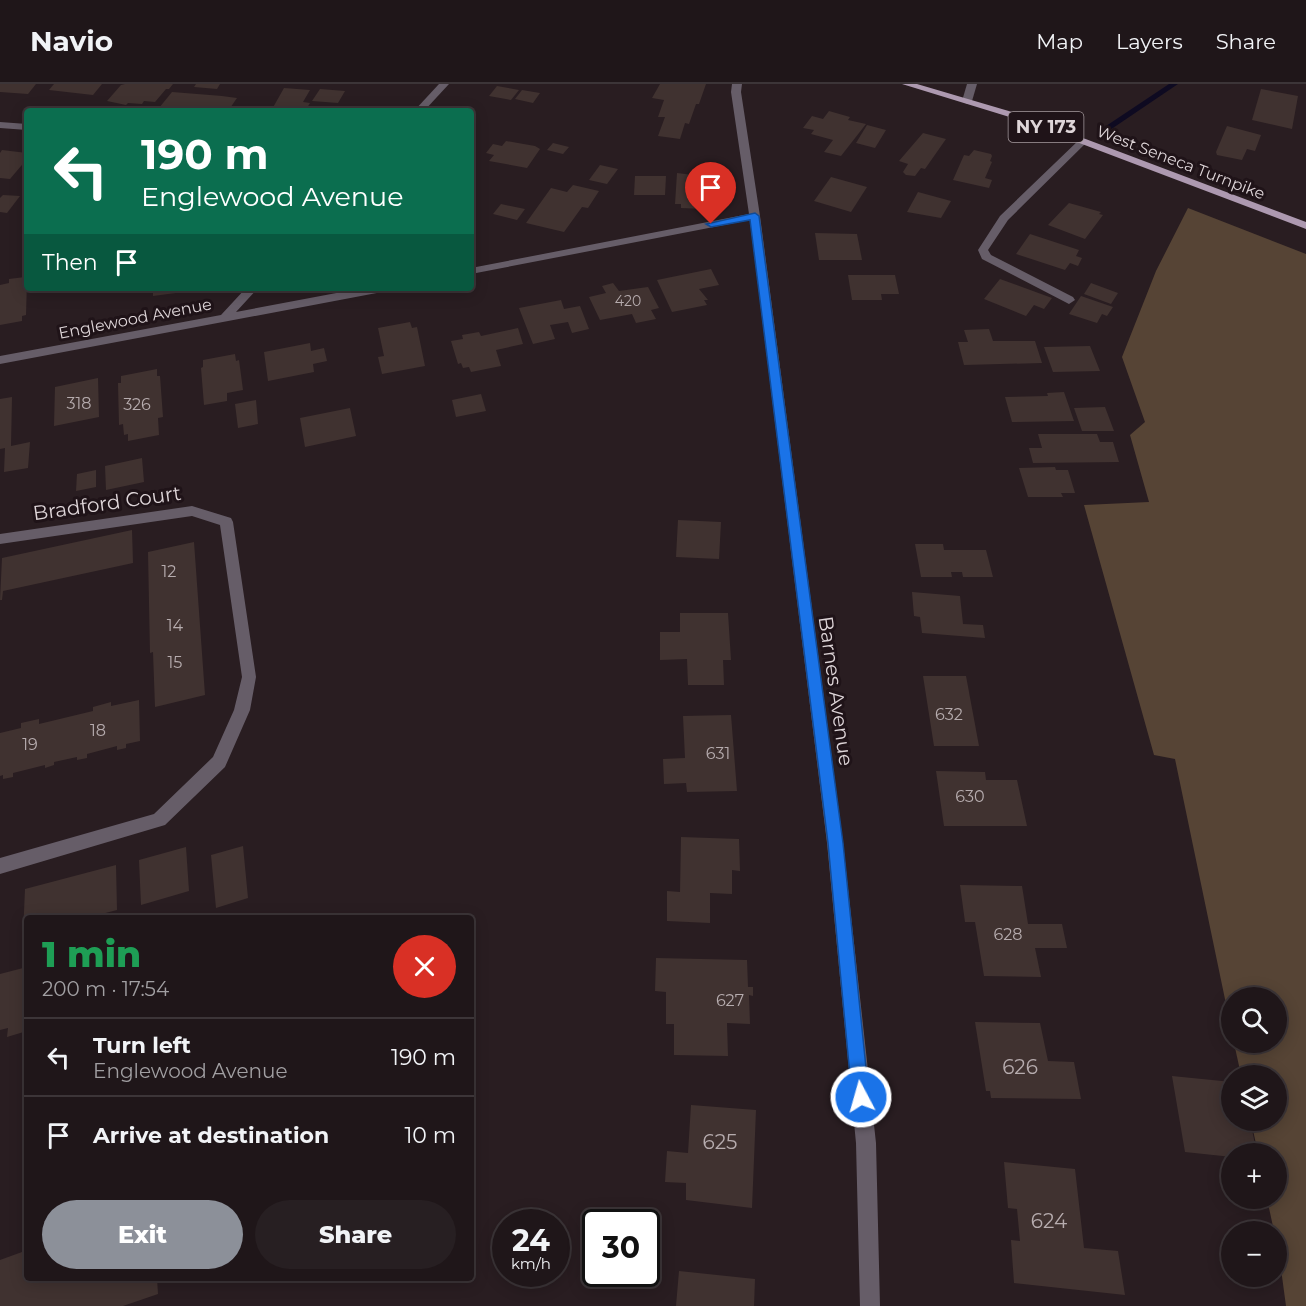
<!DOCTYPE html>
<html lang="en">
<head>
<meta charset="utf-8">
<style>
	:root { --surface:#1f1619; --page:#271f22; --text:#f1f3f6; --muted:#a19fa2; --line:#3c3538; --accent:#8c9099 }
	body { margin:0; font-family:Montserrat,sans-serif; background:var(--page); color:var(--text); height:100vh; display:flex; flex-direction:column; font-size:22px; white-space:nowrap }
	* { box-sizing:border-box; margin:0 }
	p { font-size:20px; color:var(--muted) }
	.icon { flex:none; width:33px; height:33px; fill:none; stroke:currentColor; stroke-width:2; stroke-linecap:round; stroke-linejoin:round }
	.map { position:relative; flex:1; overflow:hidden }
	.details { position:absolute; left:24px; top:831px; width:450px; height:366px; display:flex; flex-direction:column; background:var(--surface); border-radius:6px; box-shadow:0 3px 15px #0003,0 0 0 2px var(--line) }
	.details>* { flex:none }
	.hud { position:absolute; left:24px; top:24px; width:450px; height:183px; border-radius:6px; box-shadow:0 3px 15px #0003,0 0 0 2px var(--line); background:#0b6e4f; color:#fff; overflow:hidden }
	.controls { position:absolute; left:1221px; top:903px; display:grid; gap:12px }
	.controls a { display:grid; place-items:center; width:66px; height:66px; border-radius:50%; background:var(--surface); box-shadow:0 3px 15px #0003,0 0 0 2px var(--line); font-size:30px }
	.speed { position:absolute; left:492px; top:1125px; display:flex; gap:12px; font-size:30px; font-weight:700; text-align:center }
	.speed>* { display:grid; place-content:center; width:78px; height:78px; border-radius:50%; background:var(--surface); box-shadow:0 3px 15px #0003,0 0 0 2px var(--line); line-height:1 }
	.speed small { font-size:15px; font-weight:400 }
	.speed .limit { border:3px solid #111; border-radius:9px; background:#fff; color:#111 }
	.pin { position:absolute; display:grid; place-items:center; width:51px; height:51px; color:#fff; margin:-62px -26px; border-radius:50% 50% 50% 0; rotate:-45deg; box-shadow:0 0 6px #0007 }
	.pin .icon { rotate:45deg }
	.me { position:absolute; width:66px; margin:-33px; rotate:354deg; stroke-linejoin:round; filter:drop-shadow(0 0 4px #0008) }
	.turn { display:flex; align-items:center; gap:21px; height:126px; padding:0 18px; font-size:27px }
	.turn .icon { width:78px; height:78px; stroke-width:2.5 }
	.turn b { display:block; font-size:42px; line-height:51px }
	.then { display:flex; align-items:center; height:57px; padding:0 18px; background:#0003; gap:12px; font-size:22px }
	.round { display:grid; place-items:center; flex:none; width:63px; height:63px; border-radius:32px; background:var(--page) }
	.overview { display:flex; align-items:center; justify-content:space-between; height:102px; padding:0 18px }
	h1 { font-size:36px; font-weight:800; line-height:45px; color:#1e9e55 }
	.cta { display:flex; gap:12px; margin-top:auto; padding:12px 18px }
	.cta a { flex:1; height:69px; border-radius:36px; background:var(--accent); color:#fff; font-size:24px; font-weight:800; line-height:69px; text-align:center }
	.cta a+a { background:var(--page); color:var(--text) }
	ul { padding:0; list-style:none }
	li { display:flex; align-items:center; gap:18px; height:78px; padding:0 18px; border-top:2px solid var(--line) }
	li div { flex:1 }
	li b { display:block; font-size:22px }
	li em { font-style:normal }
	header { display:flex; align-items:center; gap:36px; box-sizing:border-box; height:84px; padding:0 30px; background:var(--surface); border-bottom:2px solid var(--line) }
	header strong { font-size:28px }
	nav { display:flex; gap:33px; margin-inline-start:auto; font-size:21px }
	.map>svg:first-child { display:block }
</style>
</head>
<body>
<header>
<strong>Navio</strong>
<nav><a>Map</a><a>Layers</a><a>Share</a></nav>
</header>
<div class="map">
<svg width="1306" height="1222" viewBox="0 0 1306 1222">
	<rect width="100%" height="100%" fill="#291d21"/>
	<path fill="#564435" d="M1188,124L1306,170V1222H1286L1276,1148L1274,1147L1267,1115L1276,1114V1070L1258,1069L1251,1037L1276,1036V992L1241,991L1234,959L1276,958V914H1232L1231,944L1175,675L1154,671L1084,421L1149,418L1130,351L1145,338L1122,273L1156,187Z"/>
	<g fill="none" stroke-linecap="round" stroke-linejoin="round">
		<path fill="#0e0a21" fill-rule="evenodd" d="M1169,0H1178L1107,48L1100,46Z"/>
	</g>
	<g fill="#403230">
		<path d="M0,0H36L28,10L0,8Z"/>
		<path d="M54,0H102L93,11L49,6Z"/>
		<path d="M125,0H173L169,5H166L155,18L144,17L142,20L128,19L126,21L107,17L121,1Z"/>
		<path d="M196,0H220L217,5L194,3Z"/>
		<path d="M660,0H706L699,20H696L689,40L685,39L680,55L658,52L665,33H658L664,16L652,14Z"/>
		<path d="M497,2L519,6L511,16L489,12Z"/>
		<path d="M284,4L310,6L303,18L310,19L305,27H271Z"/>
		<path d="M320,5L345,7L338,19L312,17Z"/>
		<path d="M1261,5L1298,12L1292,45L1252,36Z"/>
		<path d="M522,6L540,9L533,19L515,15Z"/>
		<path d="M172,8L222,12L237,14L228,27H175L177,25L159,24Z"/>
		<path d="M829,27L850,33L848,36L866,40L841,72L824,68L833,56L811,50L814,46L803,44L812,32L823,35Z"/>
		<path d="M867,41L886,46L875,64L856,59Z"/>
		<path d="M1227,42L1261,51L1255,67L1247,65L1242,76L1217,71L1216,68Z"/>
		<path d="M923,49L946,55L925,85L921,84L915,92L906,91L903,88L908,80L899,77Z"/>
		<path d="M506,57L535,62L540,65L527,84L489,77L494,71L486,69L493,60L502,62Z"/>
		<path d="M553,59L569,63L563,70L547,66Z"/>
		<path d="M2,66L27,69V75L10,95L0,94V69Z"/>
		<path d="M974,66L991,70L992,72L990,77L992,78L985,94L992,96L989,104L953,96L964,71L969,72Z"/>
		<path d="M600,81L618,85L607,100L589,96Z"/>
		<path d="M677,89L701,92L700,90H708L709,121H706V125L681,124V120H675Z"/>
		<path d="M635,92H666L665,111H634Z"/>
		<path d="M831,93L867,103L851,128L814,117Z"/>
		<path d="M573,101L599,107L588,124L582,123L564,148L526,139L551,104L567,108Z"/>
		<path d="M918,108L951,117L941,134L907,128Z"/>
		<path d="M3,111L20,112L7,129L0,128V114Z"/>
		<path d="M1069,119L1101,128L1099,130L1103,131L1085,155L1048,141Z"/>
		<path d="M501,120L525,125L517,136L493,130Z"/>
		<path d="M815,149L857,150L862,176H819Z"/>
		<path d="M1030,150L1079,166L1076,172L1082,174L1078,182L1070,179L1065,186L1016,170Z"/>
		<path d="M711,185L719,201L699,205L708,216H704L707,221L672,228L657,196Z"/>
		<path d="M848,191H895L899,210H881L882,216H852Z"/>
		<path d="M25,193L24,197H27L26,231L22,232V237L0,241V201L9,199V195Z"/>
		<path d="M1000,195L1052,214L1044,225L1034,221L1026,232L984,215Z"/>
		<path d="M613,199L619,207L648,203L659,224L651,226L656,235L636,239L632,230L600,236L589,213L606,209L602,202Z"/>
		<path d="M1091,199L1118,209L1111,220L1084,210Z"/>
		<path d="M153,204H191V207L153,212Z"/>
		<path d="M1081,212L1113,223L1107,232L1102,230L1097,239L1069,230Z"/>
		<path d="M561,216L564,225L580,222L589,245L572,249L568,238L550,241L555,255L533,260L519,224Z"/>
		<path d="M410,238L412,244L417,243L425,282L382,290L378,273L384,272L378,244Z"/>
		<path d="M518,244L523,260L496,266L501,282L471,288L469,283L463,284L461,279L458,280L451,257L463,255L462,251L479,248L481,252Z"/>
		<path d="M989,245L993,257H1035L1042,279L964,281L958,258H968L964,246Z"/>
		<path d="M310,259L311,267L324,264L327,277L313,280L314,288L268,297L264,268Z"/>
		<path d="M1090,262L1100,287L1053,288L1044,263Z"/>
		<path d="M235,270L236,277L239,276L243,306L227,309V317L204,321L201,284L203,283V276Z"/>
		<path d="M157,285V292H160L163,333L158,334L159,351L128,357V350L124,351L123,340L119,341L118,299H121V292Z"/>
		<path d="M98,294L99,333L54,342L55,303Z"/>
		<path d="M1064,308L1074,337L1012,338L1005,313L1048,312L1047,309Z"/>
		<path d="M481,310L486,327L456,333L452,316Z"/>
		<path d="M12,313L11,362L30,358L28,384L4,388L5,364L0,365V315Z"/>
		<path d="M256,316L258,340L238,344L235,320Z"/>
		<path d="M1105,323L1114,347H1082L1074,324Z"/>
		<path d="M350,324L356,352L305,363L300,334Z"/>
		<path d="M1038,350H1097L1100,358H1113L1119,378L1033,379L1029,364H1042Z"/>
		<path d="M142,374L144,398L106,406L105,382Z"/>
		<path d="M1055,383L1056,386H1068L1075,409H1061L1063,413H1028L1019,384Z"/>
		<path d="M96,386V403L76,407L77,390Z"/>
		<path d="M678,436L721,438L719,475L676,473Z"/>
		<path d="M132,446L133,479L3,507L2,516H0L2,474Z"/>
		<path d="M194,458L205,611L155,623L153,568L150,569L148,468Z"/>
		<path d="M915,460H943L944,466H986L993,493H963L962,488H951L952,493H921Z"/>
		<path d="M912,508L960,512L963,540L983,541L985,554L922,549L920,533L914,532Z"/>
		<path d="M680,529H728L731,576H723L724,601H688L687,575L660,576V548H680Z"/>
		<path d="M923,592H966L979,662H934Z"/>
		<path d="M139,616L140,657L126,660V664L117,666V662L87,670V674L77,676V673L54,678V681L45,684V681L13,689V693L3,695V691L0,692V649L21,644V639L39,635V640L93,627V623L111,618V622Z"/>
		<path d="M731,631L737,707L687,708L686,699L664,700L663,675L685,674L683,632Z"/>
		<path d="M936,687L985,688L986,696H1017L1027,742H944Z"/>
		<path d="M681,753L739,755L740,787L732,786V810L710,809V839L667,837V807L680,808Z"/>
		<path d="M243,762L248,814L216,824L211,771Z"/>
		<path d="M186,763L189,807L141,821L139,776Z"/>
		<path d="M116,781L117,826L86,834H27V850L23,851L25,805Z"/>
		<path d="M960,801L1022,802L1028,840H1062L1067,864H1035L1041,893L984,892L975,838H965Z"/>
		<path d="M656,874L747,876L748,903H753V912L749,911L750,940L727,939L728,972L674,971V940H666V908L655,907Z"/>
		<path d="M27,883V947L7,953L8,944L0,946V890Z"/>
		<path d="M975,938L1040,939L1048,977L1074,978L1081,1015L991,1014L990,1007H986Z"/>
		<path d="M1172,992L1232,998V1036H1250L1257,1070H1232V1073L1185,1068Z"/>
		<path d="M691,1021L756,1026L752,1124L686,1116V1099L665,1098L667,1067L688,1069Z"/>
		<path d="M1004,1078L1075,1085L1084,1164L1118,1167L1125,1211L1014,1199L1011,1156L1020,1157L1017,1125L1008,1124Z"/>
		<path d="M22,1168V1179L27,1177V1194H157L158,1210L123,1222H0V1176Z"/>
		<path d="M679,1187L755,1195L754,1222H676Z"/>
	</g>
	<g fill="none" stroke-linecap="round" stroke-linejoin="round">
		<g fill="#665d68" fill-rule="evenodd">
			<path d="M439,0H449L424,27H414Z"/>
			<path d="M732,0H742L741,8L760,132L843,759L876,1059L880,1222H860L856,1059L827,759L750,136L471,190V184L749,130L731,8Z"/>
			<path d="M967,0H977L972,17L967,20L962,17Z"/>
			<path d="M0,38L27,40V46L0,44Z"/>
			<path d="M1080,55L1088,57L1008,136L988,166L991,171L1073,213L1075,216L1069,220L982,175L978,166L1000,132Z"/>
			<path d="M246,204H258L236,228L363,204H388L382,208L0,280V272L221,231Z"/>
			<path d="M192,422L231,434L233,438L256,593L250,626L225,683L165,741L0,790V774L154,730L213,673L234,626L242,593L220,441L192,432L0,460V450Z"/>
		</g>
		<path fill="#ad99b0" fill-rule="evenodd" d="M902,0H917L1022,31L1306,138V145L1016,35Z"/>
	</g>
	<path fill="#1a73e8" stroke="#114b97" stroke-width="1.5" d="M755,129L759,132L843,759L869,1013L867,1019L861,1021L855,1019L852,1013L828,759L750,136L711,143L706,140Z"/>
	<g text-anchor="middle" stroke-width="6" stroke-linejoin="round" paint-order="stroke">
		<g font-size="14" fill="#b6acae">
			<text x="628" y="222">420</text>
		</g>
		<g font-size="16" fill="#ded5d8" stroke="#1f1318">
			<text transform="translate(1181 78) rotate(21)" y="6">West Seneca Turnpike</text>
			<text transform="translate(135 234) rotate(-11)" y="6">Englewood Avenue</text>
		</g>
		<g font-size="16" fill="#b6acae">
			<text x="79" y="325">318</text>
			<text x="137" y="326">326</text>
			<text x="169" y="493">12</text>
			<text x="175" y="547">14</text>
			<text x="175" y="584">15</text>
			<text x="949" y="636">632</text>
			<text x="98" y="652">18</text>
			<text x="30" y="666">19</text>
			<text x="718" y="675">631</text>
			<text x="970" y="718">630</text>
			<text x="1008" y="856">628</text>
			<text x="730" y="922">627</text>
		</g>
		<rect fill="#1f1318" stroke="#a59b9e" stroke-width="1.5" x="1008.5" y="28" width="75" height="30" rx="4.5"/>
		<g font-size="18" font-weight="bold" fill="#ded5d8">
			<text x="1046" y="49">NY 173</text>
		</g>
		<g font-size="20" fill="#ded5d8" stroke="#1f1318">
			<text transform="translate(107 419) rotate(-8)" y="7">Bradford Court</text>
			<text transform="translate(836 607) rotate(82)" y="7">Barnes Avenue</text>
		</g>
		<g font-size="20" fill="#b6acae">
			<text x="1020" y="990">626</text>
			<text x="720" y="1065">625</text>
			<text x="1049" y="1144">624</text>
		</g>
	</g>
</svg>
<div class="controls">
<a><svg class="icon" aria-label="search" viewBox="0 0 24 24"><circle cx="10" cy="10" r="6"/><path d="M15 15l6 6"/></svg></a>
<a><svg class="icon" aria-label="layers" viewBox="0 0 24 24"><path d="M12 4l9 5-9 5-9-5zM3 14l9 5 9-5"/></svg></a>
<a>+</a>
<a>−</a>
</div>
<div class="speed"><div>24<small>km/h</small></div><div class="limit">30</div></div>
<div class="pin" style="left:711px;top:140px;background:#d93025"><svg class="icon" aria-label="arrive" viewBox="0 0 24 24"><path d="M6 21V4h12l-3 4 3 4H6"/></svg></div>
<svg class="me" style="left:861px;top:1013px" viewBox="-20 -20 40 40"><circle r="17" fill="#1a73e8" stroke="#fff" stroke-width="3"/><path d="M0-11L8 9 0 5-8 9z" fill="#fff"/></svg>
<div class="hud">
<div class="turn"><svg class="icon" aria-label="left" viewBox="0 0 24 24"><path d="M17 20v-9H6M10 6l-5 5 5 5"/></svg><div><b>190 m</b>Englewood Avenue</div></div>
<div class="then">Then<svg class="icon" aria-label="arrive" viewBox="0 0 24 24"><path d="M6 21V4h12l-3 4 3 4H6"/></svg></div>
</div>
<section class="details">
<div class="overview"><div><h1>1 min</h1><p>200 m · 17:54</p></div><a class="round" style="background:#d93025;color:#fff"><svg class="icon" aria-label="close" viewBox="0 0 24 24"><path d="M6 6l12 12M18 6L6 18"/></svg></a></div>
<ul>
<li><svg class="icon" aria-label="left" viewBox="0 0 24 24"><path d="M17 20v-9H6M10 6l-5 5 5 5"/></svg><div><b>Turn left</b><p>Englewood Avenue</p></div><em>190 m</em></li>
<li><svg class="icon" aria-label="arrive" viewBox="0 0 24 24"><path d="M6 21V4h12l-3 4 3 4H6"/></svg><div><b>Arrive at destination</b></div><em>10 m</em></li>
</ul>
<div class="cta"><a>Exit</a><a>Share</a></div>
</section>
</div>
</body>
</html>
